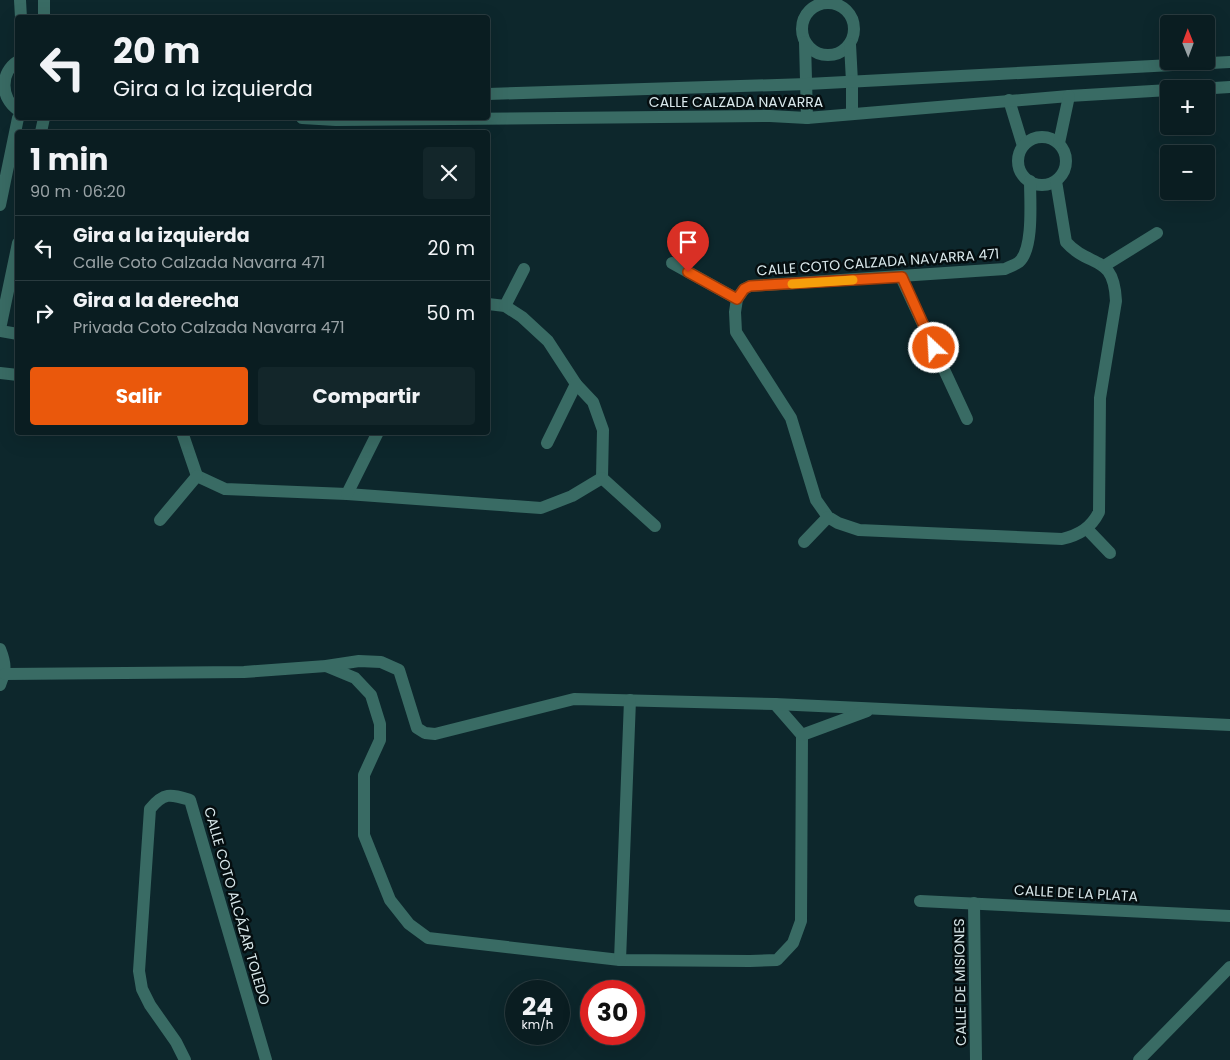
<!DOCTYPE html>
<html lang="es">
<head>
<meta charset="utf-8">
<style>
	:root { --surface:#0a1d21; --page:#13262a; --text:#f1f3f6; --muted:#99a2a5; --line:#2a3b3f; --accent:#ea580c }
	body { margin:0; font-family:Poppins,sans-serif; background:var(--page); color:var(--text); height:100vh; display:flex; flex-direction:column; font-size:19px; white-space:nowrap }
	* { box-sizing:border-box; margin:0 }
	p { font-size:16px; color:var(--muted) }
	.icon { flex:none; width:28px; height:28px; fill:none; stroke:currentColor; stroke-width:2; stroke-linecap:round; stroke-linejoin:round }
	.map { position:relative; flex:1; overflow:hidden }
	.sheet { position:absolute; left:15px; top:130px; width:475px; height:305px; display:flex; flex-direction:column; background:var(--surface); border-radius:5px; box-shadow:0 5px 20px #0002,0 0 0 1px var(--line) }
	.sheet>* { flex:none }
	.hud { position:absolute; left:15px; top:15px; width:475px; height:105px; border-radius:5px; box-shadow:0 5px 20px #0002,0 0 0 1px var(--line); background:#0a1d21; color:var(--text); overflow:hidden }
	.needle { width:32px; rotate:359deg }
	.tools { position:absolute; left:1160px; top:15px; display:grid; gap:10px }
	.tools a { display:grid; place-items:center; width:55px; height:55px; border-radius:5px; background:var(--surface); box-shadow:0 5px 20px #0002,0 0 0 1px var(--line); font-size:25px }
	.speed { position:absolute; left:505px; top:980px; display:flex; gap:10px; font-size:25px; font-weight:700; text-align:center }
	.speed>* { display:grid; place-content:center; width:65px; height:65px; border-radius:50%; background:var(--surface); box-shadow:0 5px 20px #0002,0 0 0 1px var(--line); line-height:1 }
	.speed small { font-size:12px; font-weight:400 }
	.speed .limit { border:8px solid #d22; background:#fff; color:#111 }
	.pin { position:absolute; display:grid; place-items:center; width:42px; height:42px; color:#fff; margin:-51px -21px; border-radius:50% 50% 50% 0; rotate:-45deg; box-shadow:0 0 5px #0007 }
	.pin .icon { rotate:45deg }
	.me { position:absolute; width:55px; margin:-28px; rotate:335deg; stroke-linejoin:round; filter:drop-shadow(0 0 4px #0008) }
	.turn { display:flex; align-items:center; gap:18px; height:105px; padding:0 15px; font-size:22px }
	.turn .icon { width:65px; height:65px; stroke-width:2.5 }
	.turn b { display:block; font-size:35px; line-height:42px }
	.round { display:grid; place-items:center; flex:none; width:52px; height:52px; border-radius:5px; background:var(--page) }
	.headline { display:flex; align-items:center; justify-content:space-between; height:85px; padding:0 15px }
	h1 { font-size:30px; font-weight:700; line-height:38px }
	.cta { display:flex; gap:10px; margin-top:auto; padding:10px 15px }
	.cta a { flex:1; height:58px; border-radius:5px; background:var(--accent); color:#fff; font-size:20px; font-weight:700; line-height:58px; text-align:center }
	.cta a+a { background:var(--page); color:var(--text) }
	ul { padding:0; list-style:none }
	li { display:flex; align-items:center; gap:15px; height:65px; padding:0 15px; border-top:1px solid var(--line) }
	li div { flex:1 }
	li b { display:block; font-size:19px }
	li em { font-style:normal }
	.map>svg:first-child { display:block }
</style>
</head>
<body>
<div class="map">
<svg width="1230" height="1060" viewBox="0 0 1230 1060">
	<rect width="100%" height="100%" fill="#0d272c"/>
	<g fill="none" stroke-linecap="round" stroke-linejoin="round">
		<g stroke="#396b64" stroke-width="12">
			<path d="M20,0L21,18"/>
			<circle cx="828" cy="29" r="26"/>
			<path d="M44,18V0"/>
			<path d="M805,42L807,118"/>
			<path d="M850,44L852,82V114"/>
			<path d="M18,61C0,72 0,98 18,110"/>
			<path d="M1198,89L1230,87"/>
			<path d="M488,94L807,84L1230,62"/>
			<path d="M1009,100L1023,146"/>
			<path d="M302,118L336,120L770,116L807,118L1069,96L1169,90"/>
			<path d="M41,132L44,118"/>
			<circle cx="1042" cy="161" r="24"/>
			<path d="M1059,143L1069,96"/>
			<path d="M1030,181C1030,200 1034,249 1019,262C1015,265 1009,267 1005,269L750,286L744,289L737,299L735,312L736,332L791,418L816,500L828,517L838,523L859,530L1062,539C1079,535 1091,528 1099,512L1100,398L1116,301C1114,253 1090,269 1066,242L1056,181"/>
			<path d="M0,205L18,118"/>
			<path d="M672,263L737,299"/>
			<path d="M1104,266L1157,233"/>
			<path d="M901,277L967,419"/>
			<path d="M488,304L505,306L522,317L548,341L576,384L593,402L603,430L602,478"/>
			<path d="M505,306L524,269"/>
			<path d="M0,329L18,243"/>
			<path d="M0,331L18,334"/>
			<path d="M0,373L18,375"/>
			<path d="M182,432L197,476"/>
			<path d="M547,443L576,384"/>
			<path d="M197,476L225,489L347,494L541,508L572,496L602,478"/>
			<path d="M602,478L655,526"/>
			<path d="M347,494L378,432"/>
			<path d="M160,520L197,476"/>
			<path d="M1087,529L1110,553"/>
			<path d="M804,542L828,517"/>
			<path d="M0,649C6,664 6,670 0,685"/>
			<path d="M326,666L355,678L371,695L380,724V740L364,775V835L390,900L409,924L428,938L620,960L750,961L777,960L793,943L801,921L802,735L775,704"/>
			<path d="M5,674L244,672L326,666L359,661L381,662L399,670L417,728L425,733L435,734L574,699L775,704L1230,725"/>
			<path d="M802,735L867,711"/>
			<path d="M920,901L1230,916"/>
			<path d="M974,903L976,1060"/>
			<path d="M620,960L630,700"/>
			<path d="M185,1060L176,1042L150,1005L142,989L139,971L150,809C164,792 170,794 190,800L266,1060"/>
			<path d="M1139,1060L1230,967"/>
		</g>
	</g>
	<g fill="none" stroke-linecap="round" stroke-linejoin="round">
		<g stroke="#983908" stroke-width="12">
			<path id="route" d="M688,272L737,299L744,289L750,286L902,277L934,348"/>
		</g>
		<use href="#route" stroke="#ea580c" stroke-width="9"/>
		<path stroke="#f59e0b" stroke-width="9" d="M792,284L853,280"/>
	</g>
	<g text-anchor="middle" stroke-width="5" stroke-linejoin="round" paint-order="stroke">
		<g font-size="14" fill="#d9e8eb" stroke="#050e10">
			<text x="736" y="107">CALLE CALZADA NAVARRA</text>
			<text transform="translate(878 262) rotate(-4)" y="5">CALLE COTO CALZADA NAVARRA 471</text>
			<text transform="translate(1076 893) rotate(3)" y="5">CALLE DE LA PLATA</text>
			<text transform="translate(237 906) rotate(74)" y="5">CALLE COTO ALCÁZAR TOLEDO</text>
			<text transform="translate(960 982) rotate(-91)" y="5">CALLE DE MISIONES</text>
		</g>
	</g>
</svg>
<div class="tools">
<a><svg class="needle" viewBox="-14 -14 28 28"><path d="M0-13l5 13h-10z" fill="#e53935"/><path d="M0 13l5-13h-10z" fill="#99a2a5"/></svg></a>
<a>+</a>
<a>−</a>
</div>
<div class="speed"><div>24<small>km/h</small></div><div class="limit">30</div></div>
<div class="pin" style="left:688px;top:272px;background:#d93025"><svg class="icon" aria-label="arrive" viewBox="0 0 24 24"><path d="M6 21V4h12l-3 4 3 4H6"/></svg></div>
<svg class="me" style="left:934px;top:348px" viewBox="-20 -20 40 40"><circle r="17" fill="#ea580c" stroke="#fff" stroke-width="3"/><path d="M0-11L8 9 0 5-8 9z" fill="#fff"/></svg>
<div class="hud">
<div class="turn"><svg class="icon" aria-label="left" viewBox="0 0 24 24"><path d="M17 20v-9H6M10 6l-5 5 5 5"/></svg><div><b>20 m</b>Gira a la izquierda</div></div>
</div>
<section class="sheet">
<div class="headline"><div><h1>1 min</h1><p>90 m · 06:20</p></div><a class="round"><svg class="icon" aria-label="close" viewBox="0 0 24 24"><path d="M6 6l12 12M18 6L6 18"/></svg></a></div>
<ul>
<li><svg class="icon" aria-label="left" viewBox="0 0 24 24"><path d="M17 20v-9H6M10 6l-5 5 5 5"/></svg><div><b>Gira a la izquierda</b><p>Calle Coto Calzada Navarra 471</p></div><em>20 m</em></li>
<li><svg class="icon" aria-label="right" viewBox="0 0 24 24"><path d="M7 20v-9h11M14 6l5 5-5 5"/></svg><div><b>Gira a la derecha</b><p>Privada Coto Calzada Navarra 471</p></div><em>50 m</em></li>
</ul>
<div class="cta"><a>Salir</a><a>Compartir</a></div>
</section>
</div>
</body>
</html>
